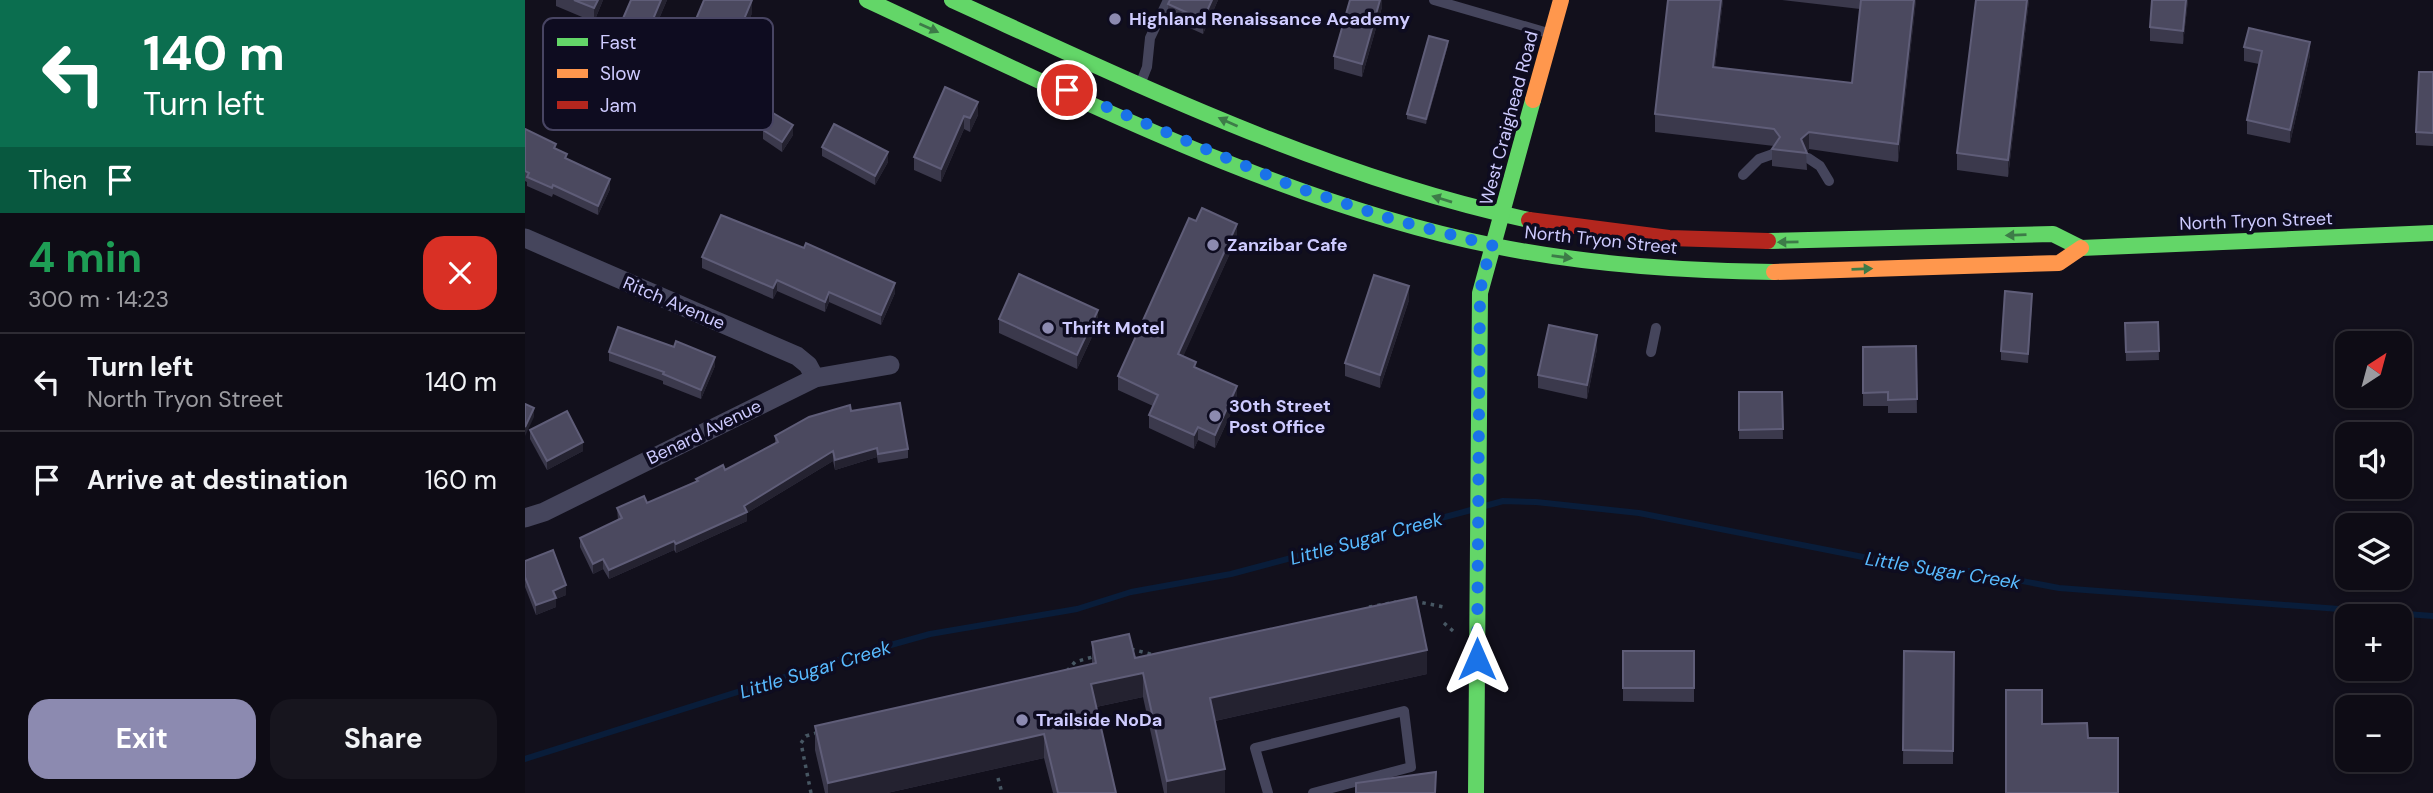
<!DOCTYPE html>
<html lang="en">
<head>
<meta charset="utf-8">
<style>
	:root { --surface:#0e0c15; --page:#17151e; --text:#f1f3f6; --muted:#9b9ba0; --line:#2e2c34; --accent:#8c8ab0 }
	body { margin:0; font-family:"DM Sans",sans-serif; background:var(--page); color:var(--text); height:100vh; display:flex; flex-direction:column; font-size:26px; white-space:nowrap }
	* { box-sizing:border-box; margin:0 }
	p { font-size:23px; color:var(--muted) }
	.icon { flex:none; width:38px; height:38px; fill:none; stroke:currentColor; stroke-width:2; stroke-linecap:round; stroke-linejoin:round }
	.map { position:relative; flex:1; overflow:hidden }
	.panel { display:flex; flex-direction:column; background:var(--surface); width:525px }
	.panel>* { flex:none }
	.hud { background:#0b6e4f; color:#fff; overflow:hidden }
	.needle { width:46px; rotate:36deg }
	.buttons { position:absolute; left:1810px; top:331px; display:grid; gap:14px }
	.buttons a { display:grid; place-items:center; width:77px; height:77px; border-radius:14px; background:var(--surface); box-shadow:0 4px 10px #0003,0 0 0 2px var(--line); font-size:35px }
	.pin { position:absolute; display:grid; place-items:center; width:60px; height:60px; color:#fff; margin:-30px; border:4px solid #fff; border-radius:50%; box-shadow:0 2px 7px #0007 }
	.me { position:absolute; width:77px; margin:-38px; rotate:0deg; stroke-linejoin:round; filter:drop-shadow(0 0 5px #0008) }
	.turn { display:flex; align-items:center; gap:24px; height:147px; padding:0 28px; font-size:32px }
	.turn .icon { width:91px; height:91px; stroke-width:2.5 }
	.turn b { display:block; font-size:49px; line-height:60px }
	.then { display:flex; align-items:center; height:66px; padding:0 28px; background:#0003; gap:14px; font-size:26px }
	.round { display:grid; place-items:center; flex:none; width:74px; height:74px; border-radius:21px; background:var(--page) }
	.head { display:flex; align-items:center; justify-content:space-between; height:119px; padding:0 28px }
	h1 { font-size:42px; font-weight:700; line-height:52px; color:#1e9e55 }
	.primary-button { display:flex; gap:14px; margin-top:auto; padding:14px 28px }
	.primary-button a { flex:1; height:80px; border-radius:21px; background:var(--accent); color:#fff; font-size:28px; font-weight:700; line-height:80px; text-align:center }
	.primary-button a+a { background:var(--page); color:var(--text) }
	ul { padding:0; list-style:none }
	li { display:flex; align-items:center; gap:21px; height:98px; padding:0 28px; border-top:2px solid var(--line) }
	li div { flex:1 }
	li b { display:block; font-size:26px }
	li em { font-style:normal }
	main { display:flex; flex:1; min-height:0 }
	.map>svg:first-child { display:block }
</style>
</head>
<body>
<main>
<section class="panel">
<div class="hud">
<div class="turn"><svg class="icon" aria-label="left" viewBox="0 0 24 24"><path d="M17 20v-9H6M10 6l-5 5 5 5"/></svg><div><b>140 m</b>Turn left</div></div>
<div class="then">Then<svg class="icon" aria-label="arrive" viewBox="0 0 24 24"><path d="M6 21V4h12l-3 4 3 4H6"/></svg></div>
</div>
<div class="head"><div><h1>4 min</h1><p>300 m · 14:23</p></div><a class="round" style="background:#d93025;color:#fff"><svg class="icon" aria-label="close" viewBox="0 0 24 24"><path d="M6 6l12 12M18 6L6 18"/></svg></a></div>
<ul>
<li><svg class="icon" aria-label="left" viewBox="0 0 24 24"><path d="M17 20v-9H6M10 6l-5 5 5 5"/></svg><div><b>Turn left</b><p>North Tryon Street</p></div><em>140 m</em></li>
<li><svg class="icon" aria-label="arrive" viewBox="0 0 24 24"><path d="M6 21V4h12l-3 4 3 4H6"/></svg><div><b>Arrive at destination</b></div><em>160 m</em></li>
</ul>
<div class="primary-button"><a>Exit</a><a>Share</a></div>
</section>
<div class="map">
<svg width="1908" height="793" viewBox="0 0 1908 793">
	<rect width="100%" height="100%" fill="#12101c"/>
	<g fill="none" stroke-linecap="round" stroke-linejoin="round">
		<g stroke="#091d3a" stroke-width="6">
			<path d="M960,506L978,501L1011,502L1114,513L1338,557L1450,572L1534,588L1908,616"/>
			<path d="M0,759L323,657L405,634L552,609L606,592L706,574L946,510"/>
		</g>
		<g stroke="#475763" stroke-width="3.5" stroke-dasharray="3.5 5" stroke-linecap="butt">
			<path d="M889,601L919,607"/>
			<path d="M844,607L871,602"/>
			<path d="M919,623L928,631"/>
			<path d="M606,649L629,655"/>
			<path d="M542,671L550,662L571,656"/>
			<path d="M473,778L477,793"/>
			<path d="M286,793L276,743L281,736L291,733"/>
		</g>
		<g stroke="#45455c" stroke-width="10">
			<path d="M909,0L1023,33"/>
			<path d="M616,82L622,67L625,38L643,0"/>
			<path d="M1283,158L1295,166L1304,181"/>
			<path d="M1218,175L1234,159L1248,154"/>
			<path d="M1126,352L1131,328"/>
			<path d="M743,793L730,748L879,711L886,767L788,793"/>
		</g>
		<g stroke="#45455c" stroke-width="19">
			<path d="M0,238L272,356L283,365L290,378"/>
			<path d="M0,518L19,512L290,378L365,365"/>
		</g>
		<g stroke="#63d668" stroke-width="16">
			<path d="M342,0C543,93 753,202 970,246C1063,265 1155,271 1249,272"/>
			<path d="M427,0C616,86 801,176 1004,220"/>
			<path d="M1243,241L1528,234L1556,248L1908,233"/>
			<path d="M951,793L955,293L1008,100"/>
		</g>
		<g stroke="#ff974d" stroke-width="16">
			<path d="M1008,100L1036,0"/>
			<path d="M1249,272L1534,263L1556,248"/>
		</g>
		<path stroke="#b3261e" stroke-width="16" d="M1004,220L1144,238L1243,241"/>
	</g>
	<g fill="#3b394c">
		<path d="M31,0H78L69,22L31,6Z"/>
		<path d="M106,0H142L119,54L93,44V30Z"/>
		<path d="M693,0L678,34L643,18V4Z"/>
		<path d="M857,0V7L837,77L809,69V56Z"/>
		<path d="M1143,0H1198L1190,67L1327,83L1335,9L1257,0H1391L1373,162L1284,149L1281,152L1282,170L1247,166V149L1249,146L1130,132V114Z"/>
		<path d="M1504,0L1483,177L1432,170V153Z"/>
		<path d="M1627,0H1663L1658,44L1625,41V27Z"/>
		<path d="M227,13L187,109L146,92V79Z"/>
		<path d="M923,45L901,124L882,119V114Z"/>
		<path d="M1719,47L1785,55L1765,143L1722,134V120L1734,64L1719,61Z"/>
		<path d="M1908,72V146L1891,145V132Z"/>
		<path d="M420,87L453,115L445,132L439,129L416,182L389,170V157Z"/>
		<path d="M0,129L31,149L42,159L85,189L73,215L28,194L27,197L2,186V182L0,181Z"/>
		<path d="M238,130L268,135L257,152L238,139Z"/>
		<path d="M297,147L363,162L350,185L297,156Z"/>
		<path d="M712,238L658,356L671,368L712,400L690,448L673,440L669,449L624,428V415L628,406L593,390V376Z"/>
		<path d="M177,257L370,293L356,325L304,302L300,312L252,291L248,299L177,268Z"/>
		<path d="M884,300L855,388L820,376V363Z"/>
		<path d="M1507,303L1503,363L1476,360V351Z"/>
		<path d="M474,319L573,324L552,369L474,333Z"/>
		<path d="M1633,322L1634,360L1601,361L1600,323Z"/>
		<path d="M1391,346L1392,413H1363V406H1338V347Z"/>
		<path d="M1072,349L1062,399L1013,388V375Z"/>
		<path d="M84,352L190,366L176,399L138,384V381L84,361Z"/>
		<path d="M1214,392H1257L1258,439H1214Z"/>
		<path d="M326,411L383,449V458L353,463L352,457L310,470L308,461L222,513V521L151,553L149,550L84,579L78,569L68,574L55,547V538L93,520L92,508L122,503L171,482V479L200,470L250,443V436Z"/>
		<path d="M5,430L58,451L22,470L5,439Z"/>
		<path d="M0,561L41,595L31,599V607L11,615L0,587Z"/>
		<path d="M567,642L610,658L902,674L690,721L700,793H639L618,697L571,707L591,793H528L519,758L362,793H300L290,750V726L567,664Z"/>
		<path d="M1098,651H1169V702L1098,701Z"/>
		<path d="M1379,651L1429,652L1428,764H1378Z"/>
	</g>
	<g fill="#242230">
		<path d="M73,0H78L69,22V8Z"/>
		<path d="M136,0H142L119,54V41Z"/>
		<path d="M227,0V13L187,109V96Z"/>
		<path d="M687,0H693L678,34V20Z"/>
		<path d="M855,0H857V7L837,77V64Z"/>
		<path d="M1196,0H1198L1188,84V67Z"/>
		<path d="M1389,0H1391L1373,162V144Z"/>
		<path d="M1502,0H1504L1483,177V160Z"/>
		<path d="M1661,0H1663L1658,44V31Z"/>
		<path d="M923,41V45L901,124V119Z"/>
		<path d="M1785,42V55L1765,143V130Z"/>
		<path d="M453,102V115L445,132V118Z"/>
		<path d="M439,116V129L416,182V169Z"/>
		<path d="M268,125V135L257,152V142Z"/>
		<path d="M1284,132V149L1280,153L1276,139Z"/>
		<path d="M363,152V162L350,185V176Z"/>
		<path d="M85,179V189L73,215V206Z"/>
		<path d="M712,224V238L653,368V354Z"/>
		<path d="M252,280V291L248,299V288Z"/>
		<path d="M370,283V293L356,325V315Z"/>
		<path d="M884,286V300L855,388V375Z"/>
		<path d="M304,292V302L300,312V302Z"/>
		<path d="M573,310V324L552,369V355Z"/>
		<path d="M1072,335V349L1062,399V385Z"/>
		<path d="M190,357V366L176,399V390Z"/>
		<path d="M712,386V400L690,448V435Z"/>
		<path d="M9,408V417L0,436V427Z"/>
		<path d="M673,427V440L669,449V435Z"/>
		<path d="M58,442V451L22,470V461Z"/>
		<path d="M352,448V457L310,470V460Z"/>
		<path d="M308,451V461L222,513V521L151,553V544L219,506Z"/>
		<path d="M149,541V550L84,579V570Z"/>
		<path d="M78,559V569L68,574V564Z"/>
		<path d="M41,585V595L31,599V607L11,615V605L28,591Z"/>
		<path d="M902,650V674L685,722V698Z"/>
		<path d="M618,673V697L566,708V684Z"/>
		<path d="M519,734V758L362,793H303V783Z"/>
		<path d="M700,769V793H642V781Z"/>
	</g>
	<g fill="#4b495f" stroke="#5f5d78" stroke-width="2">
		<path d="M49,0H73L69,8Z"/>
		<path d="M106,0H136L119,41L93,30Z"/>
		<path d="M179,0H227L187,96L146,79Z"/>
		<path d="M645,0H687L678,20L643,4Z"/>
		<path d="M825,0H855L837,64L809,56Z"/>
		<path d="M1143,0H1196L1188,67L1327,83L1336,0H1389L1373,144L1284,132L1276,139L1282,153L1247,149L1255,137L1249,129L1130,114Z"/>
		<path d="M1451,0H1502L1483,160L1432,153Z"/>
		<path d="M1627,0H1661L1658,31L1625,27Z"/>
		<path d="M1724,28L1785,42L1765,130L1722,120L1737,51L1719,47Z"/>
		<path d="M904,36L923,41L901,119L882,114Z"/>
		<path d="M1894,72H1908V133L1891,132Z"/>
		<path d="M420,87L453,102L445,118L439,116L416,169L389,157Z"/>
		<path d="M248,113L268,125L257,142L238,130Z"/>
		<path d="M309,124L363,152L350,176L297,147Z"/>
		<path d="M0,129L31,144L29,148L42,154L40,158L85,179L73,206L28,185L27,188L2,177L4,173L0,171Z"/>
		<path d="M677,208L712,224L653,354L671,362L669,367L712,386L690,435L673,427L669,435L624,415L633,395L593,376L664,218L671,221Z"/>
		<path d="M196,215L279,248L281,243L370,283L356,315L304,292L300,302L252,280L248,288L177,257Z"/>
		<path d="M494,274L573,310L552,355L474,319Z"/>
		<path d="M849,275L884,286L855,375L820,363Z"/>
		<path d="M1480,291L1507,294L1503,354L1476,351Z"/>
		<path d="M1633,322L1634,351L1601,352L1600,323Z"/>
		<path d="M1024,325L1072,335L1062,385L1013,375Z"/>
		<path d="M93,327L149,347L151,341L190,357L176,390L138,374L139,372L84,352Z"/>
		<path d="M1391,346L1392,399L1363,400V392L1338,393V347Z"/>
		<path d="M1214,392H1257L1258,429L1214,430Z"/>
		<path d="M375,403L383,449L353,454L352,448L310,460L308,451L219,506L222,512L151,544L149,541L84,570L78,559L68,564L55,538L97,518L92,508L119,496L122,503L173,481L171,479L198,465L200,470L253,442L250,436L284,417L325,405L326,411Z"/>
		<path d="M0,404L9,408L0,427Z"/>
		<path d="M42,411L58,442L22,461L5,430Z"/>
		<path d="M28,550L41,585L28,591L31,598L11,605L0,577V561Z"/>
		<path d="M891,597L902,650L685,698L700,769L642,781L618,673L566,684L591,793H533L519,734L303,783L290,726L571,663L567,642L604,634L610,658Z"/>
		<rect x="1098" y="651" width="71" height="37"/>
		<path d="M1379,651L1429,652L1428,751L1378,750Z"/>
		<path d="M1481,690H1517V724L1562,723L1563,738H1593V793H1481Z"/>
		<path d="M911,772L910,793H831V783Z"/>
	</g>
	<defs><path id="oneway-solid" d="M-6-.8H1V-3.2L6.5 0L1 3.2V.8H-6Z" transform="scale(1.75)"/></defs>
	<g fill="#3d7b48">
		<use href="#oneway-solid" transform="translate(404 28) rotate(24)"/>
		<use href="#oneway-solid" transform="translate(703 122) rotate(-156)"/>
		<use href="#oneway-solid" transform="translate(917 199) rotate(-163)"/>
		<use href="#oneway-solid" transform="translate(1491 235) rotate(178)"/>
		<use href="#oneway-solid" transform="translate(1263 242) rotate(179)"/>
		<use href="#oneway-solid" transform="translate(1037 257) rotate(8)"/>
		<use href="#oneway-solid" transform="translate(1337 269) rotate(-2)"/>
	</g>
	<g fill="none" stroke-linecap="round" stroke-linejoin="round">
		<path stroke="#1a73e8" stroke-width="12" stroke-dasharray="0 21.6" d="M542,90L770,187L870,220L969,246L959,270L955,293L952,659"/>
	</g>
	<g fill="#8c8ab0" stroke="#0e0c20" stroke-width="2.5">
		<circle cx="590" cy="19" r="7"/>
		<circle cx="688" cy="245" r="7"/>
		<circle cx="523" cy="328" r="7"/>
		<circle cx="690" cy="416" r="7"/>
		<circle cx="497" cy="720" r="7"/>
	</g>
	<g text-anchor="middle" stroke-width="7" stroke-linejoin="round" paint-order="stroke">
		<g font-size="18" font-weight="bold" fill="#cecbff" stroke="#0e0c20" text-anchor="start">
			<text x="604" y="25">Highland Renaissance Academy</text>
			<text x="702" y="251">Zanzibar Cafe</text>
			<text x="537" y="334">Thrift Motel</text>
			<text x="704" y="412">30th Street<tspan x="704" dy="21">Post Office</tspan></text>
			<text x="511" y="726">Trailside NoDa</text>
		</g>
		<g font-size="18" fill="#cecbff" stroke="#0e0c20">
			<text transform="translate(984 118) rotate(-75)" y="6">West Craighead Road</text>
			<text transform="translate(1731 221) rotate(-2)" y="6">North Tryon Street</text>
			<text transform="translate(1076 240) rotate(6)" y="6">North Tryon Street</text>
			<text transform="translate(149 303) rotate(23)" y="6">Ritch Avenue</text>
			<text transform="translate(179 432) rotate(-26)" y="6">Benard Avenue</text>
		</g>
		<g font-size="19" font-style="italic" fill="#59bbff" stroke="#0e0c20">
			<text transform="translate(841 538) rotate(-15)" y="7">Little Sugar Creek</text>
			<text transform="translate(1418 570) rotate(9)" y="7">Little Sugar Creek</text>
			<text transform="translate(290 669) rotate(-17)" y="7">Little Sugar Creek</text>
		</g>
	</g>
	<rect x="18" y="18" width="230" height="112" rx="10" fill="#0e0c20" stroke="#484563" stroke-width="2"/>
	<rect x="32" y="38" width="31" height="8" fill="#63d668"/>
	<rect x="32" y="69" width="31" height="9" fill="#ff974d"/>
	<rect x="32" y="101" width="31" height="8" fill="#b3261e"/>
	<g font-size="19" fill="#cecbff">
		<text x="75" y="49">Fast</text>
		<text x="75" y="80">Slow</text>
		<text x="75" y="112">Jam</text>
	</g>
</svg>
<div class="buttons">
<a><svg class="needle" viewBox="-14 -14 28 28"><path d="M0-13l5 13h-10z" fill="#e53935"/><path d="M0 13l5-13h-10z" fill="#9b9ba0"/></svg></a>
<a><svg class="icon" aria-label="sound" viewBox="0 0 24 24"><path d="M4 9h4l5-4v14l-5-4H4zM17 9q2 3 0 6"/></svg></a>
<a><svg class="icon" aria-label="layers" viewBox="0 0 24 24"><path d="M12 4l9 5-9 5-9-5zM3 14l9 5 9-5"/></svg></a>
<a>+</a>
<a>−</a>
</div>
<div class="pin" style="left:542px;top:90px;background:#d93025"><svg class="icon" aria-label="arrive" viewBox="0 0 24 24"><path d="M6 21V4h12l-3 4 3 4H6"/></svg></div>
<svg class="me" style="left:952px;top:659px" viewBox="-20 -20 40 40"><path d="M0-17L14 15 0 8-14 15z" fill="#1a73e8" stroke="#fff" stroke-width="4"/></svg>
</div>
</main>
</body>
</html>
